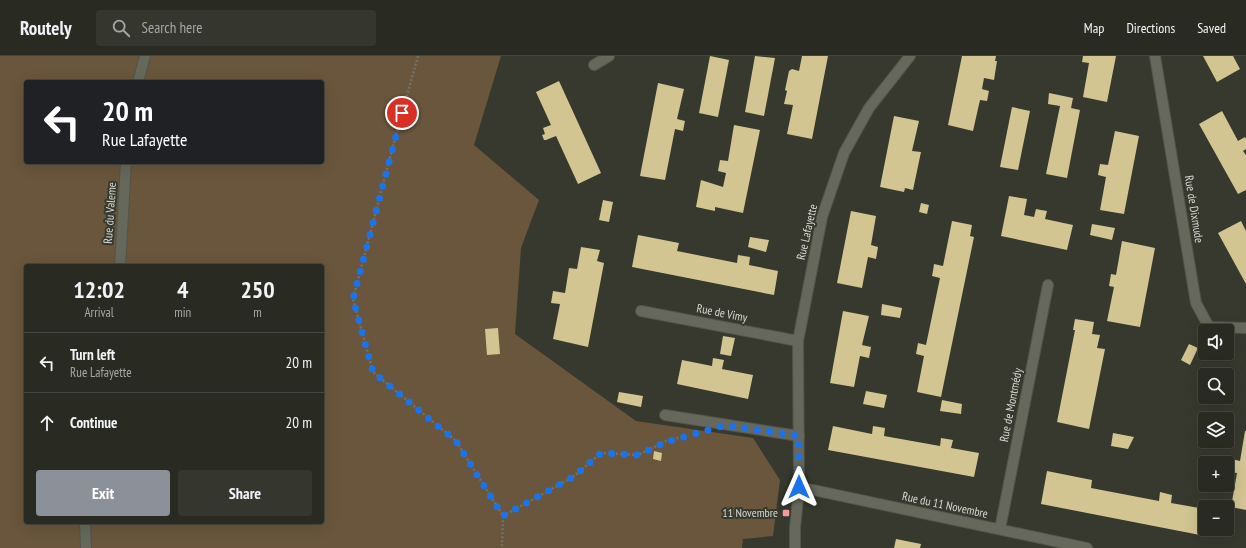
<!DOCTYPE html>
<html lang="en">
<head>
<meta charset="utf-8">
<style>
	:root { --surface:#292b22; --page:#35372f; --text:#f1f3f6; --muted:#a5a7a5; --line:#454740; --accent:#8c9099 }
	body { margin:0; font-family:"PT Sans Narrow",sans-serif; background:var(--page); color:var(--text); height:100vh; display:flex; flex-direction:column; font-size:15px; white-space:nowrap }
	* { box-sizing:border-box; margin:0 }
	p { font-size:13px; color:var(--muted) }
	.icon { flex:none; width:22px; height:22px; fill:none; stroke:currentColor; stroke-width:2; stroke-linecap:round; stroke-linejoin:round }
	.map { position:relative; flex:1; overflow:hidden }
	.details { position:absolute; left:24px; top:208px; width:300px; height:260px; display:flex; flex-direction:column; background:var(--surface); border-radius:4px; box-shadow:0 4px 16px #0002,0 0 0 1px var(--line) }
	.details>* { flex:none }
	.guide { position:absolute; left:24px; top:24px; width:300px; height:84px; border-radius:4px; box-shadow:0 4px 16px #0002,0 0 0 1px var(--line); background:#202124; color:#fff; overflow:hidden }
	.buttons { position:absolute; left:1198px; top:268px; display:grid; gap:8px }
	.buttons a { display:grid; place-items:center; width:36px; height:36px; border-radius:4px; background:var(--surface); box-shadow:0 4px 16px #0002,0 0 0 1px var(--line); font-size:20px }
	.pin { position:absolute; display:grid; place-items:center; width:34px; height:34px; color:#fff; margin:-17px; border:2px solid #fff; border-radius:50%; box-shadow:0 1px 4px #0007 }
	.me { position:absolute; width:44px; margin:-22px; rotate:0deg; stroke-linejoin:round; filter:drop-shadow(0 0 3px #0008) }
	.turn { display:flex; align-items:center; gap:14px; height:84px; padding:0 12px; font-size:18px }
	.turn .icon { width:52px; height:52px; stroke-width:2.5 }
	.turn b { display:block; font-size:28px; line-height:34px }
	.eta { display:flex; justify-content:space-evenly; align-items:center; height:68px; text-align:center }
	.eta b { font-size:24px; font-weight:600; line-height:28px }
	.cta { display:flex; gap:8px; margin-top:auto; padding:8px 12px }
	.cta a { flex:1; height:46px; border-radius:4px; background:var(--accent); color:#fff; font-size:16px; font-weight:600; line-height:46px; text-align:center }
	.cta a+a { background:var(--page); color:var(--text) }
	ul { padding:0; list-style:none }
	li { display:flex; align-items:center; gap:12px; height:60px; padding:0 12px; border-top:1px solid var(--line) }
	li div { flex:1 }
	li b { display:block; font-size:15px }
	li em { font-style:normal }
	header { display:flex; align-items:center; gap:24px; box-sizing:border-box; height:56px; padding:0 20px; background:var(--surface); border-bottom:1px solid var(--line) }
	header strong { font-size:19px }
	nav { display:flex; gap:22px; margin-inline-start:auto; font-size:14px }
	.search { width:280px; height:36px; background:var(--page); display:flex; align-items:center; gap:10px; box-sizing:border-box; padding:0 14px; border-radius:4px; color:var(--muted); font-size:15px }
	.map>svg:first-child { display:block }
</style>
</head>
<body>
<header>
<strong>Routely</strong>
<div class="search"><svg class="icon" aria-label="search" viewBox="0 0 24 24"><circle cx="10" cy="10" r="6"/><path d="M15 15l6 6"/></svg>Search here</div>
<nav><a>Map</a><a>Directions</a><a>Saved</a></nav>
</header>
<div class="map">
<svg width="1246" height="492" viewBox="0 0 1246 492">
	<rect width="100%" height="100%" fill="#37392e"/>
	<path fill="#69563c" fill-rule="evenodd" d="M0,0H501L474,89L539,144L521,192L515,278L636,365L753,382L780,424L773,480L743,483L742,492H0ZM26,26H322V106H26ZM26,210H322V466H26Z"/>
	<g fill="#d2c592">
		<path d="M710,0L729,4L718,61L699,57Z"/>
		<path d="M755,0L775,2L764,60L745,56Z"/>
		<path d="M802,0H828L812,83L787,78L793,49L784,48L787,35L785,34L789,15L792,13L799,15Z"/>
		<path d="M962,0H996L995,5H997L994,24L984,22L982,33L989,35L987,45L980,44L973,75L948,69Z"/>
		<path d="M1083,0H1116L1107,46L1083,41L1089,7L1082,6Z"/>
		<path d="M1203,0H1233L1240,13L1217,26Z"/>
		<path d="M559,25L601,117L578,128L556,80L546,84H544L542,79L545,78L543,72L551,69L536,36Z"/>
		<path d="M658,27L684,33L677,63L685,65L683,75L675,73L665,124L640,120Z"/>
		<path d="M1049,37L1073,42L1071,52L1080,54L1067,122L1046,118L1060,50L1048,48Z"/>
		<path d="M1012,51L1030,55L1018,114L1000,111Z"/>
		<path d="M1222,55L1238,85L1245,81L1246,83V93L1243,95L1246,99V134L1238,138L1199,68Z"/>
		<path d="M894,60L919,65L912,95L921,96L913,134L905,132L904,136L880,131Z"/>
		<path d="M734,69L760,74L743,157L715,151V155L696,151L701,124L723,131L726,117L718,115L720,104L728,105Z"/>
		<path d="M1115,75L1139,80L1124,158L1100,154L1106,121L1098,119L1100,108L1108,109Z"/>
		<path d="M1009,140L1027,143L1024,159L1034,161L1036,153L1041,154L1047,155L1045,163L1073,169L1067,194L1001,180Z"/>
		<path d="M603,144L613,146L609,166L599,164Z"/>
		<path d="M921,147L929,149L927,158L919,156Z"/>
		<path d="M851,155L876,160L871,189L878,191L876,203L868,201L862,232L837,227Z"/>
		<path d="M952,165L972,169L970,180L974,181L941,341L917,336L924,300L916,298L918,287L926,289L940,222L932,220L933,215L934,208L943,210Z"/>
		<path d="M1241,165L1246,175V228L1218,177Z"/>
		<path d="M1092,168L1115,172L1112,184L1090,179Z"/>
		<path d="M638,179L679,187L677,195L737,207L738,199L750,201L749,209L778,215L774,239L632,211Z"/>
		<path d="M750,181L769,184L766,196L748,191Z"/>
		<path d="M1122,185L1155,192L1140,271L1107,265L1114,231L1109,230L1111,218L1116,219Z"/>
		<path d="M581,191L600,194L597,205L604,207L588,291L553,283L560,248L551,247L553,235L565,237L569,212L577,213Z"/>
		<path d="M882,248L902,252L900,262L881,259Z"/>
		<path d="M843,255L869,260L862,289L871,291L869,302L860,300L854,331L830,327Z"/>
		<path d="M1075,263L1094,266L1092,278L1100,279L1097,292L1105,293L1089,373L1057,366L1075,274H1073Z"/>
		<path d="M498,272L500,298L487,299L485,273Z"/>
		<path d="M723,280L735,282L731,300L720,298Z"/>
		<path d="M1189,288L1198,292L1190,309L1181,304Z"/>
		<path d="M713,302L724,304L722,313L753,319L748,343L677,328L682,304L712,310Z"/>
		<path d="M866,335L887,339L884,352L863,348Z"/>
		<path d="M619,336L643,340L641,351L617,346Z"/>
		<path d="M942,344L962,348L961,358L940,355Z"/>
		<path d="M833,370L872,378L873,370L885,372L884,380L940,390L941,382L953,384L951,392L979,397L974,421L828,394Z"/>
		<path d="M1245,375H1246V454L1231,451L1237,417L1228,416L1232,403L1240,405Z"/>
		<path d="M1113,377L1134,381L1128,393L1111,390Z"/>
		<path d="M654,395L662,397L661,405L653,403Z"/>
		<path d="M1047,415L1092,424L1091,432L1159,445L1160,436L1172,439L1171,447L1205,453L1200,479L1041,448Z"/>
		<path d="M896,483L921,488L920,492H894Z"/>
	</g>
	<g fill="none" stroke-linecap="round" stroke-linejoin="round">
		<g stroke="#53544b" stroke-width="12">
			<g id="minor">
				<path d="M1155,0L1196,247L1209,271L1246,272"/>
				<path d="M594,9L609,0"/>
				<path d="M138,26L145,0"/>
				<path d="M120,210L126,106"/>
				<path d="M641,255L798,285"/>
				<path d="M665,359L799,380"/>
				<path d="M799,431L1087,492"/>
				<path d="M85,466L86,492"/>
				<path d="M1000,473L1048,229"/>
				<path d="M795,492V472L799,431L798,285L822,161L844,97L869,52L910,0"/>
			</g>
		</g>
		<g stroke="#707269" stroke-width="2.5" stroke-dasharray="2 2" stroke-linecap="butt">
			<path d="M418,0L398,71L353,243L373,316L456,385L503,460L502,492"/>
			<path d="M503,460L573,421L601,397L638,399L666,385L685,380"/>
		</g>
		<use href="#minor" stroke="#66685b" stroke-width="10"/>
	</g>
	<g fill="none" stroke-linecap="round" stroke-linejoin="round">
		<path stroke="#1a73e8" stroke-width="7" stroke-dasharray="0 12.6" d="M402,57L353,243L373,316L456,385L503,460L573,421L601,397L638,399L666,386L726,369L799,380V431"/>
	</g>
	<rect fill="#f49a9f" stroke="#37392e" stroke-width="1.5" x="782" y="453" width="8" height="8" rx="2"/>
	<g text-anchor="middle" stroke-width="4" stroke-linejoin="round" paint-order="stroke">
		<g font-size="12" fill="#d8d9d3" stroke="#37392e">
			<text transform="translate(1194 153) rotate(81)" y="4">Rue de Dixmude</text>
			<text transform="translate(110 157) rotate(-86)" y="4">Rue du Valeme</text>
			<text transform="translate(807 176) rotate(-77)" y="4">Rue Lafayette</text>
			<text transform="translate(722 257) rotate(11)" y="4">Rue de Vimy</text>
			<text transform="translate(1011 349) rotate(-79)" y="4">Rue de Montmédy</text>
			<text transform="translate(945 449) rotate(12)" y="4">Rue du 11 Novembre</text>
		</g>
		<g font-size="12" fill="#d8d9d3" stroke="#37392e" text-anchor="end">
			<text x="778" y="461">11 Novembre</text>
		</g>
	</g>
</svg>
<div class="buttons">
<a><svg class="icon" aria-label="sound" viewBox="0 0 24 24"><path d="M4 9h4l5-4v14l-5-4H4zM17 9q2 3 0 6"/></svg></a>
<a><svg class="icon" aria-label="search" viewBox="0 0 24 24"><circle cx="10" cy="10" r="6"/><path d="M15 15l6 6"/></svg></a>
<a><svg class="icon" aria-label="layers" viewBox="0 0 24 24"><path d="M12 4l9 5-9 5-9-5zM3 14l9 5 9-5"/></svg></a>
<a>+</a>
<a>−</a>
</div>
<div class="pin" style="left:402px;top:57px;background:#d93025"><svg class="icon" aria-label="arrive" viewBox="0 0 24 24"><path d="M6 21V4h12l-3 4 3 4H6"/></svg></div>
<svg class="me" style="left:799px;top:431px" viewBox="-20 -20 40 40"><path d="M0-17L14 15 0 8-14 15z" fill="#1a73e8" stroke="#fff" stroke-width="4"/></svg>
<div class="guide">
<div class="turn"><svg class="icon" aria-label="left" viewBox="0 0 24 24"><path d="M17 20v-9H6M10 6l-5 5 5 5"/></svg><div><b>20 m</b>Rue Lafayette</div></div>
</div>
<section class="details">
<div class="eta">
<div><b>12:02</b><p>Arrival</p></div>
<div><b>4</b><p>min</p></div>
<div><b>250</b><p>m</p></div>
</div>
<ul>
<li><svg class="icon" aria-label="left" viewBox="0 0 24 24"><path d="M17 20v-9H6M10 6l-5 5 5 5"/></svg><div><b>Turn left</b><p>Rue Lafayette</p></div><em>20 m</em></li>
<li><svg class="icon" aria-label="ahead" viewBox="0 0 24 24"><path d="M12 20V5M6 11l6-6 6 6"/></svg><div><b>Continue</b></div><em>20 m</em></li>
</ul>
<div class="cta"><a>Exit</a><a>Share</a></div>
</section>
</div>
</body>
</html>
